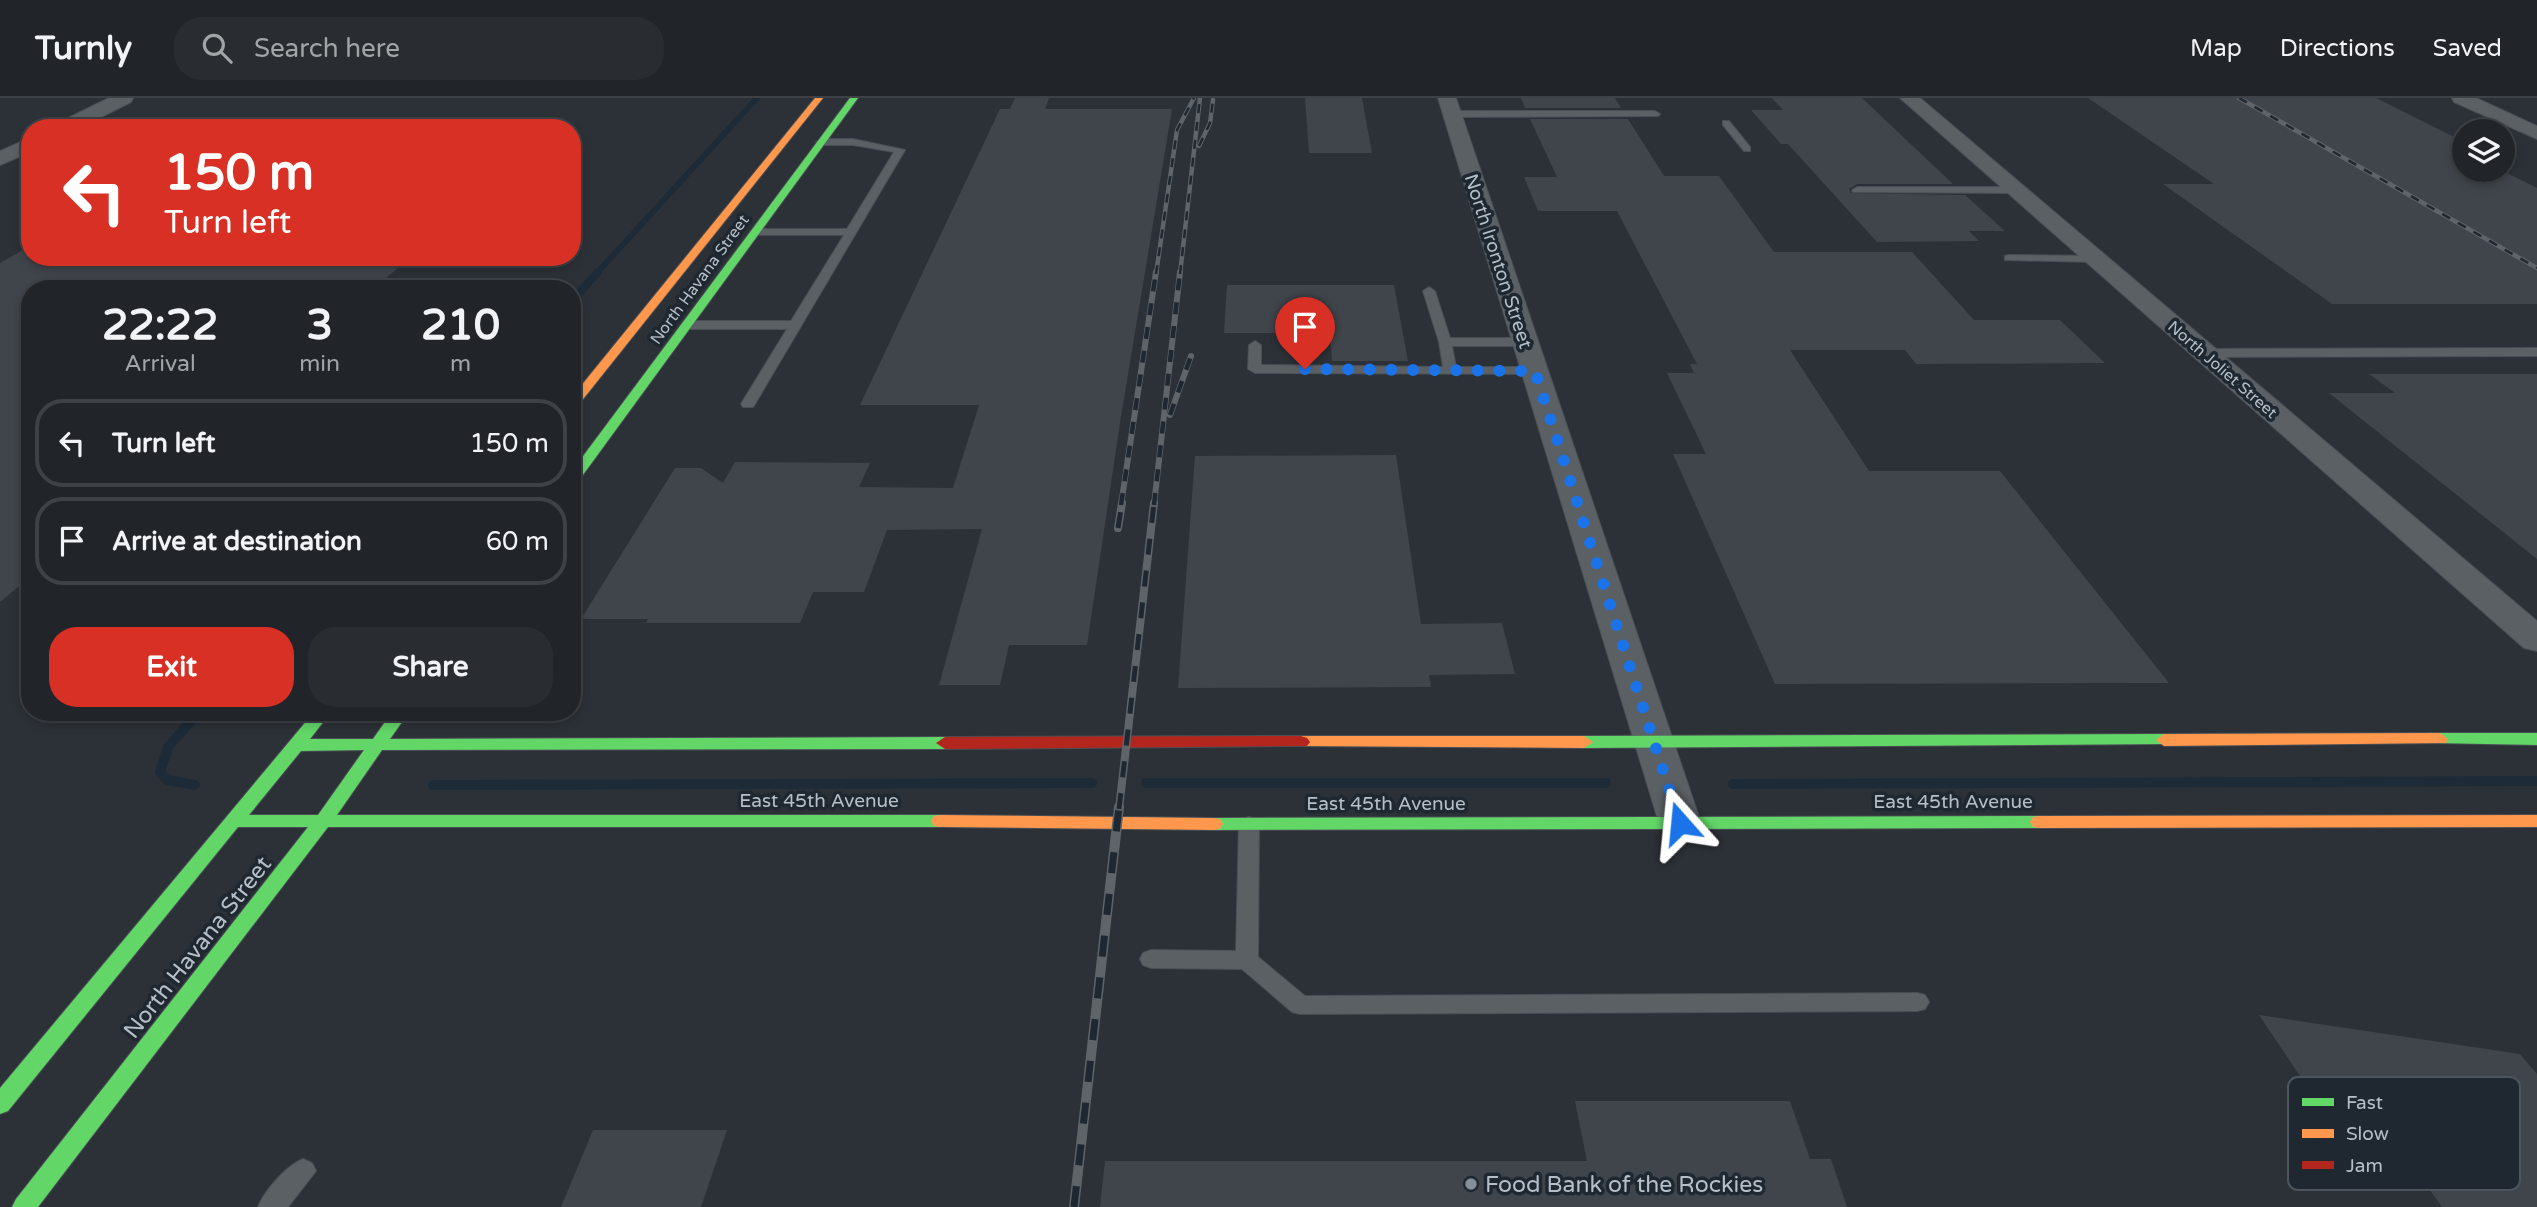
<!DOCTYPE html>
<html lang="en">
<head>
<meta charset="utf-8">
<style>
	:root { --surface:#212529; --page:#292d31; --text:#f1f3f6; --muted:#a2a5a8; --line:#3e4246; --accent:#d93025 }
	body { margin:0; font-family:"Varela Round",sans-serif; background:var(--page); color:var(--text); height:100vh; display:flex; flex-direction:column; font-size:26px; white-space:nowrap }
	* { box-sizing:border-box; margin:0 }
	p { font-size:23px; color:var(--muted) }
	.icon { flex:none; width:38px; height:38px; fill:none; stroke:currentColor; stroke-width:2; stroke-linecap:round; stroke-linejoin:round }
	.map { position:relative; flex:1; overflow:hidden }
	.details { position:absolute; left:21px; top:182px; width:560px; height:441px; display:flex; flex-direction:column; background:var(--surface); border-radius:28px; box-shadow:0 4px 10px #0003,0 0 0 2px var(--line) }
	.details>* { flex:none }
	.banner { position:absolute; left:21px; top:21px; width:560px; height:147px; border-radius:28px; box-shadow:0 4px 10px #0003,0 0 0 2px var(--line); background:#d93025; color:#fff; overflow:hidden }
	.tools { position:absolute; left:2452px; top:21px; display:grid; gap:14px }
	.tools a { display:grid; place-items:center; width:63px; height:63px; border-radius:50%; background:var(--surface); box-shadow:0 4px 10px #0003,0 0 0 2px var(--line); font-size:35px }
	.pin { position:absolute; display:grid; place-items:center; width:60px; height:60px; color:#fff; margin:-72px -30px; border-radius:50% 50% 50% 0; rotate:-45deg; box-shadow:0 0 7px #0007 }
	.pin .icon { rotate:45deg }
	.me { position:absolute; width:77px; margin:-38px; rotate:342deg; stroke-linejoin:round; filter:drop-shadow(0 0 5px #0008) }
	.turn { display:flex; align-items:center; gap:24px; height:147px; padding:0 28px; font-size:32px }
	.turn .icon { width:91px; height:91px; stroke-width:2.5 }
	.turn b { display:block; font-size:49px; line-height:60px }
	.eta { display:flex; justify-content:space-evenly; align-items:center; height:119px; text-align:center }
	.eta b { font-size:42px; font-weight:800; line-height:49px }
	.button { display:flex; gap:14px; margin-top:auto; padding:14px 28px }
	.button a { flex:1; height:80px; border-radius:28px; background:var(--accent); color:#fff; font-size:28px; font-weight:800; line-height:80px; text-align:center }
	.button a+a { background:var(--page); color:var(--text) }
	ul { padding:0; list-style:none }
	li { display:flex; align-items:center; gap:21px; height:88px; margin:0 14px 10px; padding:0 14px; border:4px solid var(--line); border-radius:28px }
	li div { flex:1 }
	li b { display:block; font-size:26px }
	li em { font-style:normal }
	header { display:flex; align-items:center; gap:42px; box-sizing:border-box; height:98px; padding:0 35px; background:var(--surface); border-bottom:2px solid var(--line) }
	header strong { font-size:33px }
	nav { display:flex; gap:38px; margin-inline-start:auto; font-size:24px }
	.search { width:490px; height:63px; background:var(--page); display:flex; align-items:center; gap:18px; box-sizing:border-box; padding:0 24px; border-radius:28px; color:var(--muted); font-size:26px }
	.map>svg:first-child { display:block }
</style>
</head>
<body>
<header>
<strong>Turnly</strong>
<div class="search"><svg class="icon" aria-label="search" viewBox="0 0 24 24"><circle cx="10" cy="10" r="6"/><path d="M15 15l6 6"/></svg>Search here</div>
<nav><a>Map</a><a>Directions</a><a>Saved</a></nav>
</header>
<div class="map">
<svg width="2537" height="1109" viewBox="0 0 2537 1109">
	<rect width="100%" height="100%" fill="#2c3137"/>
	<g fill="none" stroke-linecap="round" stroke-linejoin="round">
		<path stroke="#1d2b38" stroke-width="6" d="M596,176L757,0"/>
		<path stroke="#1d2b38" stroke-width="8" d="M572,203L598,174"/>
		<g stroke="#1d2b38" stroke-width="10">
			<path d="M1146,685H1606"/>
			<path d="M1733,686L2537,683"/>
			<path d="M195,687L167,682L160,674L168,649L199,614"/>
			<path d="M433,687L1092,685"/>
		</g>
	</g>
	<g fill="#40454b">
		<path d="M1015,0H1049L1045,11H1172L1120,325L1087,547H1009L1000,587H939L982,431L887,432L864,494H813L800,525H646L648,521H581L675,370H701L723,385L735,364L870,365L859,389L953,390L979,307H860L1000,11H1010Z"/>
		<path d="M1305,0H1362L1372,55H1309Z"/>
		<path d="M1521,0H1615L1621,10H1525Z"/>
		<path d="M1772,0H1862L1953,86H1857L1849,91L1851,95L1965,97L2005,133H1969L1979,143L1877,144L1788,46H1781L1751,12H1783Z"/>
		<path d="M2088,0H2376L2464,44V72H2501L2537,90V206H2332L2163,86H2214Z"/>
		<path d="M1530,21H1628L1664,78H1719L1774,154H1912L1974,222H2060L2105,265L1916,266L1905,252H1790L1869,373H2000L2169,585L1775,586L1673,356H1706L1667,275H1694L1690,266H1697L1617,113H1538L1524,79H1557Z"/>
		<path d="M30,148V159H411L373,191H30V479L0,504V165Z"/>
		<path d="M1227,187H1394L1408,263H1332L1330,235H1224Z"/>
		<path d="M2369,276H2537V461L2329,295H2395Z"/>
		<path d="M1396,357L1421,526L1502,525L1515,576L1429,577L1431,589L1178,590L1195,358Z"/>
		<path d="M2259,917L2520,956L2537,976V1109H2442L2422,1081H2369Z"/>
		<path d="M1575,1003H1790L1810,1061H1831L1847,1109H1100L1105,1063H1587Z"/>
		<path d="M593,1032H727L701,1109H561Z"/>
	</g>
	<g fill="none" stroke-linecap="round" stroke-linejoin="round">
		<g stroke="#494e54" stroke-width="2">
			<g id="lane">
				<path d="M1655,13L1660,16L1658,18L1452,19L1447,16L1452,13Z"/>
				<path d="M1723,23H1729L1750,49V53H1744L1723,27Z"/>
				<path d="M853,41L905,52L755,306L753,309H743L741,306L787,231H687L681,227L687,223H791L844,137H755L750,134L755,131H847L894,54L853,47H821L816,44L821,41Z"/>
				<path d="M1857,89H2016L2021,92L2016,95L1853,94L1852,92Z"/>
				<path d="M2009,157L2095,158L2101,161L2095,164L2005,162V158Z"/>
				<path d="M1429,189L1435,193L1450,240H1525L1531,244L1525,248H1452L1456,269H1534L1539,270V276L1255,275L1248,271L1249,247L1255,243L1261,247V267L1443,269L1439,244L1423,193Z"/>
				<path d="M2537,250V258L2204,259L2198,255L2204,251Z"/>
				<path d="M1249,719L1256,721L1259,726L1258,859L1305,898L1917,895L1925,897L1929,904L1925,911L1917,913L1300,916L1292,914L1242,871L1151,870L1143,867L1140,861L1143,855L1151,852L1236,853L1239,726L1242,721Z"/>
				<path d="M303,1061L312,1065L316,1073L288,1109H258C265,1092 286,1068 303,1061Z"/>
			</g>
		</g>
		<g stroke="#494e54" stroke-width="2">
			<g id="street">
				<path d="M109,0H133L131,4L79,30H53L56,26Z"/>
				<path d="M1438,0H1456L1701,725L1695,736L1680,740L1665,736L1659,725Z"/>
				<path d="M1900,0H1920L2537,523V553L2524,550Z"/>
				<path d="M2452,0H2476L2537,28V41L2454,4Z"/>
				<path d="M30,40V54L0,67V53Z"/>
			</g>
		</g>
		<g stroke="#494e54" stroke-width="2">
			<g id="fast">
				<path d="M850,0H858L577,385L572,386V373Z"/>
				<path d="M314,614H331L310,641H373L392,614H409L390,641L945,639L954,645L945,651L382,652L337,717H940L946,718L949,723L946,728L940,729H328L38,1109H12L16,1101L308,729H238L8,1013L0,1016V990ZM364,652L318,717H249L301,653Z"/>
				<path d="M2440,635H2537V647L2434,645L2432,641Z"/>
				<path d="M2164,636L2172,642L2170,646L1584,650L1575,644L1584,638Z"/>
				<path d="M2039,718L2045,719L2048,724L2045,729L2039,730L1214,732L1208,731L1205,726L1208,721L1214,720Z"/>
			</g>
		</g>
		<g stroke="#494e54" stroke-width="2">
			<g id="slow">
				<path d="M815,0H823L576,310L572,311V299Z"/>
				<path d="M2440,635L2448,641L2446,645L2164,648L2156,642L2164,636Z"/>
				<path d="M1301,638H1584L1593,644L1584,650L1295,648L1292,644L1295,640Z"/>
				<path d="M940,717L1214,720L1220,721L1223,726L1220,731L1214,732L940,729L934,728L931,723L934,718Z"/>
				<path d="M2537,717V729L2039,730L2033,729L2030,724L2033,719L2039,718Z"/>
			</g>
		</g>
		<g stroke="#494e54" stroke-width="2">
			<path id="jam" d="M1301,638L1307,640L1310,644L1307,648L945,651L936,645L945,639Z"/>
		</g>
		<use href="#lane" fill="#5b6065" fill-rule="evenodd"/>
		<use href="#street" fill="#5b6065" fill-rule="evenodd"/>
		<use href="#fast" fill="#63d668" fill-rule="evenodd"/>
		<use href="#slow" fill="#ff974d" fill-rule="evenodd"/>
		<use href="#jam" fill="#b3261e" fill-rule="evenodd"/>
		<g stroke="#5f6468" stroke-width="4.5">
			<g id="rail-far3">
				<path d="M2239,0L2537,170"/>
				<path d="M1199,48L1210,25L1213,2"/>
				<path d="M1156,176L1177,32L1194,0"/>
				<path d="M1180,176L1200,0"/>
			</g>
		</g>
		<g stroke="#5f6468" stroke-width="6">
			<g id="rail-far2">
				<path d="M1170,317L1191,258"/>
				<path d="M1121,407L1156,174"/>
				<path d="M1154,407L1180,174"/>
			</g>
		</g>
		<g stroke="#5f6468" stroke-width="8">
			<g id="rail-far1">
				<path d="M1118,430L1122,405"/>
				<path d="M1119,711L1154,405"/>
			</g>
		</g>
		<g stroke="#5f6468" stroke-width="10">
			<path id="rail" d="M1074,1109L1119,709"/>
		</g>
		<use href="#rail-far3" stroke="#1f2831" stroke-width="2.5" stroke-dasharray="9" stroke-linecap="butt"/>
		<use href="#rail-far2" stroke="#1f2831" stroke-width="4.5" stroke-dasharray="12" stroke-linecap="butt"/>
		<use href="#rail-far1" stroke="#1f2831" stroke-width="5" stroke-dasharray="16" stroke-linecap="butt"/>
		<use href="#rail" stroke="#1f2831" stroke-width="7" stroke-dasharray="21" stroke-linecap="butt"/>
	</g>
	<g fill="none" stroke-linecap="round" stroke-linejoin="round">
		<path stroke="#1a73e8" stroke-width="12" stroke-dasharray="0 21.6" d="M1305,271L1535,273L1680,725"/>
	</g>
	<circle fill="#868d95" stroke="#1f2831" stroke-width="2.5" cx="1471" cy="1086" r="7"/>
	<g text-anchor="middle" stroke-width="7" stroke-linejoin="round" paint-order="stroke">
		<g font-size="16" fill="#b6bec7" stroke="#1f2831">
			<text transform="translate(699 181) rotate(-54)" y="6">North Havana Street</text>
			<text transform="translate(2223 271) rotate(41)" y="6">North Joliet Street</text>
		</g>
		<g font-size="19" fill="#b6bec7" stroke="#1f2831">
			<text transform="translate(1499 163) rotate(72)" y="7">North Ironton Street</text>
			<text x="819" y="709">East 45th Avenue</text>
			<text x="1953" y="710">East 45th Avenue</text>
			<text x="1386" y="712">East 45th Avenue</text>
		</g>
		<g font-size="23" fill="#b6bec7" stroke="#1f2831">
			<text transform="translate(197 849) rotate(-52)" y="8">North Havana Street</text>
		</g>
		<g font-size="23" fill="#b6bec7" stroke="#1f2831" text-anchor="start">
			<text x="1485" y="1094">Food Bank of the Rockies</text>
		</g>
	</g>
	<rect x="2288" y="979" width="232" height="113" rx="10" fill="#1f2831" stroke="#4c555e" stroke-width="2"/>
	<rect x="2302" y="1000" width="32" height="8" fill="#63d668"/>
	<rect x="2302" y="1031" width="32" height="9" fill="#ff974d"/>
	<rect x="2302" y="1063" width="32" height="8" fill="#b3261e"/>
	<g font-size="19" fill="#b6bec7">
		<text x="2346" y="1011">Fast</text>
		<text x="2346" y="1042">Slow</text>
		<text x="2346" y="1074">Jam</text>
	</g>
</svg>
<div class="tools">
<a><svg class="icon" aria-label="layers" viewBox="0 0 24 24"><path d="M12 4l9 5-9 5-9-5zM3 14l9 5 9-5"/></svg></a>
</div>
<div class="pin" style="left:1305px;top:271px;background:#d93025"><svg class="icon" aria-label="arrive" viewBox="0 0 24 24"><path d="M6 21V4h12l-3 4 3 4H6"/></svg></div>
<svg class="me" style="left:1680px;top:725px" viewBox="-20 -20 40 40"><path d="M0-17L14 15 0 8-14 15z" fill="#1a73e8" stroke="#fff" stroke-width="4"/></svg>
<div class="banner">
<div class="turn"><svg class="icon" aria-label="left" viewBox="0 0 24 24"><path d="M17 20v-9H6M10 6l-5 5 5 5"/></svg><div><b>150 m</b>Turn left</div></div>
</div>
<section class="details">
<div class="eta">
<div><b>22:22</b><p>Arrival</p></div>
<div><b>3</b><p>min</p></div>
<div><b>210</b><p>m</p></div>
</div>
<ul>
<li><svg class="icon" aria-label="left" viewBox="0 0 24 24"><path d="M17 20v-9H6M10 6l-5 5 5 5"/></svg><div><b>Turn left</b></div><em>150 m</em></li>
<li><svg class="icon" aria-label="arrive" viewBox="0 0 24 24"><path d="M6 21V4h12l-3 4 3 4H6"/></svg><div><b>Arrive at destination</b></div><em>60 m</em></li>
</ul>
<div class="button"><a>Exit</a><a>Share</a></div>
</section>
</div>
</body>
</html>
